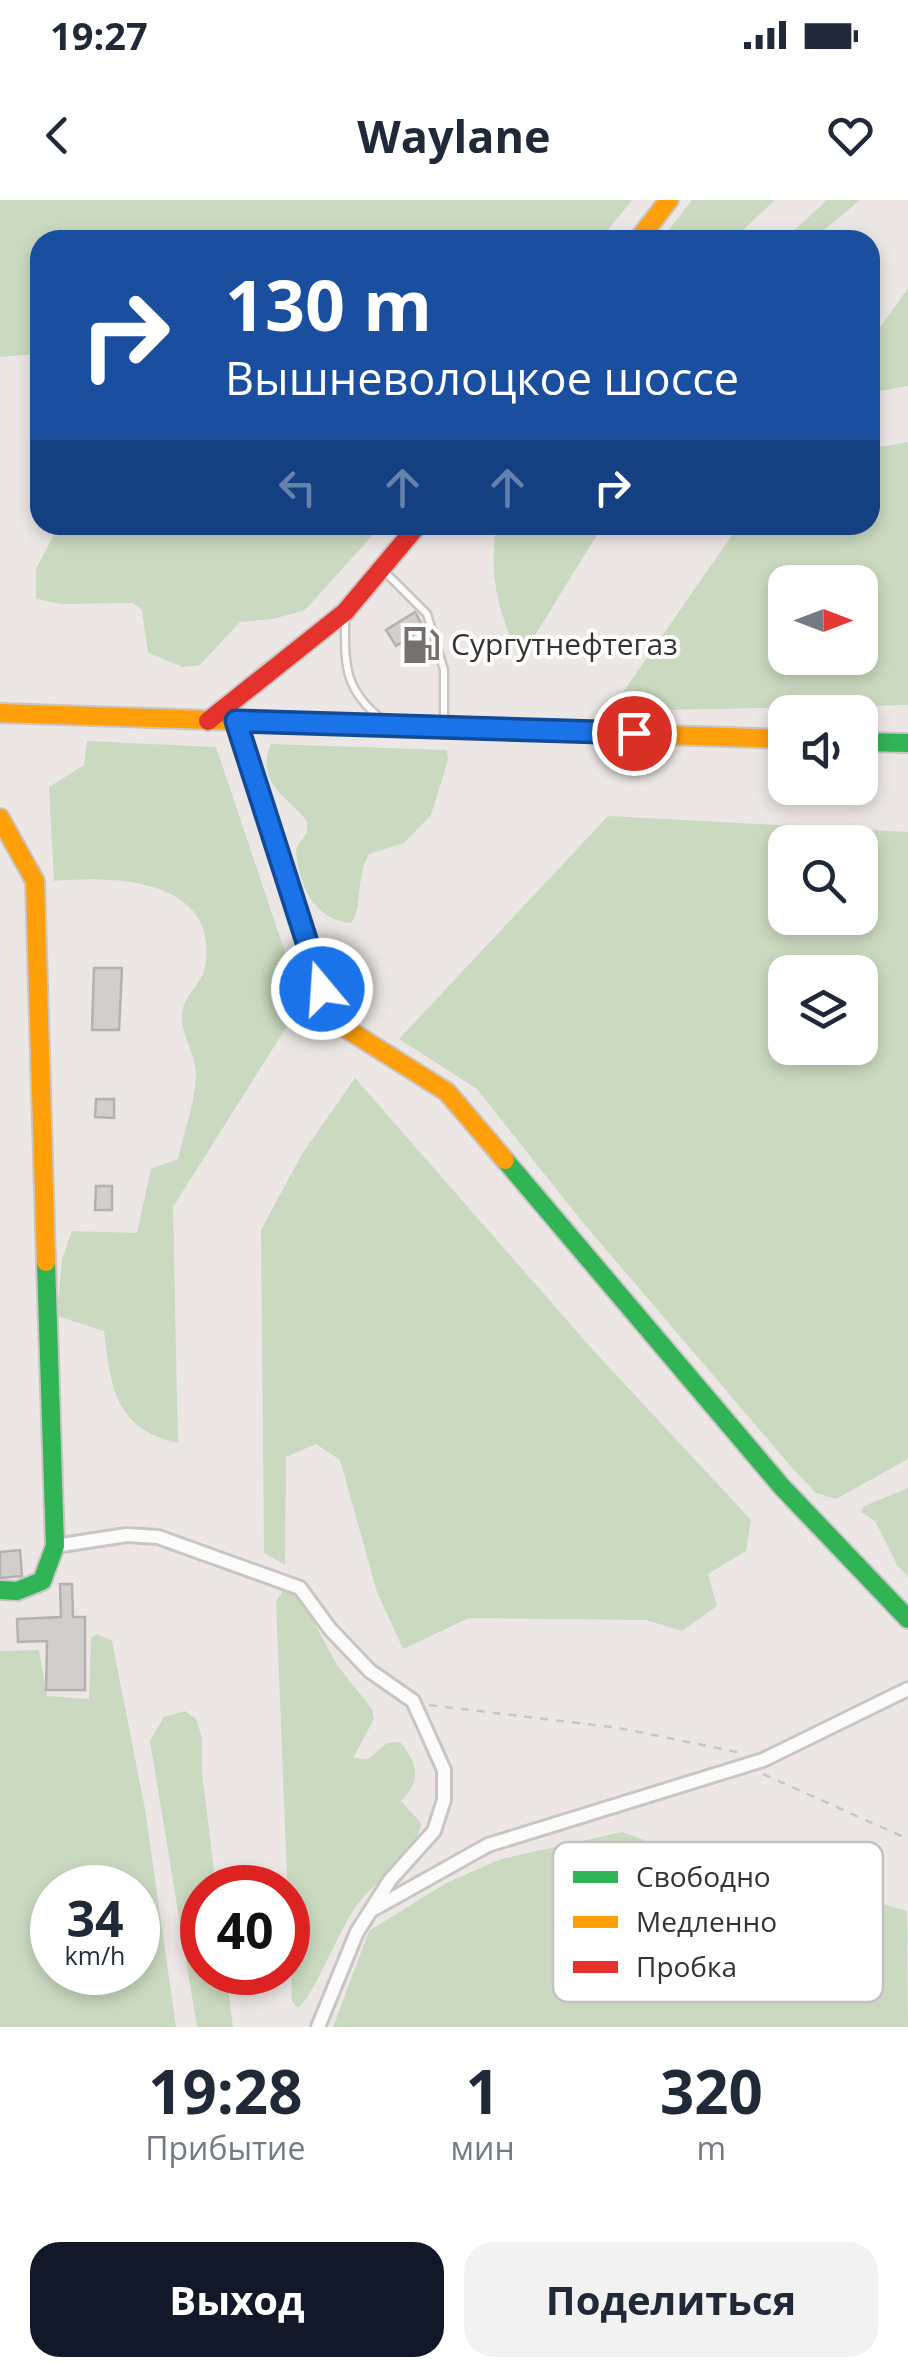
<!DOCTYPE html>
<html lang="ru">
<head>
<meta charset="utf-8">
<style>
	:root { --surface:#fff; --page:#f2f2f3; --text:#1f2937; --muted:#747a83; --accent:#111827 }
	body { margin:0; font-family:"Open Sans",sans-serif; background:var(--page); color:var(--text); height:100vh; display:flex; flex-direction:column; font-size:38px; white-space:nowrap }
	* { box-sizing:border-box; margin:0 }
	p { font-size:32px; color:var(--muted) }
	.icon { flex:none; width:55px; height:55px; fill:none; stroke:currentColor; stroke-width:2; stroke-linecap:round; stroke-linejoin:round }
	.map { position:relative; height:1827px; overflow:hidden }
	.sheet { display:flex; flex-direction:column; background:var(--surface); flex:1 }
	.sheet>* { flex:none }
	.hud { position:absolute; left:30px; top:30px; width:850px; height:305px; border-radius:30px; box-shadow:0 5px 15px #0003; background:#1a4fa0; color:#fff; overflow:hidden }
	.needle { width:65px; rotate:90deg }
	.controls { position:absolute; left:768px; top:365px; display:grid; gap:20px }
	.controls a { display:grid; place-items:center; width:110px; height:110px; border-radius:20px; background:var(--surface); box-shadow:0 5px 15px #0003; font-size:50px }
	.speed { position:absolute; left:30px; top:1665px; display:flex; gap:20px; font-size:50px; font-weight:700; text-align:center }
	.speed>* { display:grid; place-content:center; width:130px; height:130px; border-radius:50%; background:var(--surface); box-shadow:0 5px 15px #0003; line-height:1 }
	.speed small { font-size:25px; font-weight:400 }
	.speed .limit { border:15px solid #d22; background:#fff; color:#111 }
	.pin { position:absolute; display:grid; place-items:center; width:85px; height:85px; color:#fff; margin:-42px; border:5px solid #fff; border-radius:50%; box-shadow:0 2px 10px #0007 }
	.me { position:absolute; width:110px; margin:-55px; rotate:342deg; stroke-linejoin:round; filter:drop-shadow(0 0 8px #0008) }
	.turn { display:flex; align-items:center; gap:35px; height:210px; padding:0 30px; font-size:45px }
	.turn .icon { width:130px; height:130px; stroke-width:2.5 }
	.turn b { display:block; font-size:70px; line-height:85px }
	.lanes { display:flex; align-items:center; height:95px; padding:0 30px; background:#0003; justify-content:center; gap:50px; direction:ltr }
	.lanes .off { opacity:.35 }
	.eta { display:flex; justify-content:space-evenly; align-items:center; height:170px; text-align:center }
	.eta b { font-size:60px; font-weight:700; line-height:70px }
	.action { display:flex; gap:20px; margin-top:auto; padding:20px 30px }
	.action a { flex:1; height:115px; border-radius:30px; background:var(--accent); color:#fff; font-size:40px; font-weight:700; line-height:115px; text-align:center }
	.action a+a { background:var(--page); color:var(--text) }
	.status { display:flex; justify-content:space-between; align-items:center; height:70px; padding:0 50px; background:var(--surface); direction:ltr }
	.status svg { height:28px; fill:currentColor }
	header { display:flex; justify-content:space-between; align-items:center; height:130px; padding:0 30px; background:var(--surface); font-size:45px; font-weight:700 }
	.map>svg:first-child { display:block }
</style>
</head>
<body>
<div class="status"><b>19:27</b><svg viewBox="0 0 49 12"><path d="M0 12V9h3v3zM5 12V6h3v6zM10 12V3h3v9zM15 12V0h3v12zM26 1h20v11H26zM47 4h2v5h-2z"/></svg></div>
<header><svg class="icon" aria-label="back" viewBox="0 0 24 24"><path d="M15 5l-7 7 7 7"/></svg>Waylane<svg class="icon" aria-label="heart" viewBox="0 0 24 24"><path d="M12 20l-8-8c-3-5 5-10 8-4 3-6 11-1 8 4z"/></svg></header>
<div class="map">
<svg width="908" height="1827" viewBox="0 0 908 1827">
	<rect width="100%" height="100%" fill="#ece7e4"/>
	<g fill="#cadac0" fill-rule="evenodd">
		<path d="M0,0H632L600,40H40V217L34,154L0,157Z"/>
		<path d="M692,0H775L732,40H661Z"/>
		<path d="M827,0H860L812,40H784Z"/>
		<path d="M908,88V186L870,193V142Z"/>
		<path d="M908,242V505L610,511L739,325H870V249ZM785,382H860V458H785Z"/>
		<path d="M265,325H382L305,410L273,419L240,422L200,465L183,467L148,453L142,410L133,403L61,404L36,399V369L54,335Z"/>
		<path d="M496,325H603L524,453L517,452C497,409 489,373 496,325Z"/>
		<path d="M87,541L216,547L291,770L295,796L289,823L173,1007L178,1243C114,1229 111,1187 104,1131L57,1116L62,1059L72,1031L137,1033L151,969L178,959C184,932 195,902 196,876C197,853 177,831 183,808C186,794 202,783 205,768C221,679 116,675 54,681L49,587L84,565Z"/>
		<path d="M271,544L447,550L448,560L431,615L404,643L369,654C355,679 363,710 351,723C313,720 298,683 296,649L307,632V622C294,600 253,585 271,544Z"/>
		<path d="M608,616L908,632V1259L836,1299L816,1293L793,1269L580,1019L477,889L399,839ZM785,642H860V718H785ZM785,772H860V848H785Z"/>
		<path d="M355,878L593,1150L751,1320L746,1351L708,1374L717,1406L682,1431L646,1420L469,1418L403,1449L377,1392L340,1260L316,1244L286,1257L285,1365L264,1353L261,1030L302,954Z"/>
		<path d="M908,1288V1377L897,1365L875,1321L861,1312L864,1306Z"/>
		<path d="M284,1389H291L302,1400L337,1465L372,1509L374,1519L353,1558L368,1559L387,1543L400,1542C419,1565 421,1581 401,1601L421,1623C419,1651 377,1680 360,1701C339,1727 316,1793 298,1808L292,1801L276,1402Z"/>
		<path d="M97,1434L112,1441L145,1609L176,1827H0V1451L39,1450L47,1496L89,1499L91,1438ZM52,1688H138V1772H52Z"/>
		<path d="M185,1511L196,1519L202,1537V1573L216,1687L202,1688V1772L226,1773L233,1827H197L150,1541L164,1517Z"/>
		<path d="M622,1632L680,1653L770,1671L798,1697L817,1685L907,1711L908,1827H333L369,1731L446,1683L501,1659Z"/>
	</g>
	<g fill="#d2cecb" stroke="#b4b1af" stroke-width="2.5">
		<path d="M415,412L424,428L396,446L386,430Z"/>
		<path d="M94,768H122L119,830H92Z"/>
		<path d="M96,899H114V918L95,917Z"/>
		<path d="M96,986H112V1010H95Z"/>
		<path d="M20,1350L22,1376L0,1378V1352Z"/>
		<path d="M60,1384H72L73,1417H85V1490H46L47,1441L18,1442L17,1419L61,1417Z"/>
	</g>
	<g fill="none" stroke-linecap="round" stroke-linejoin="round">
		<g stroke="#c9c5c3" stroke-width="11">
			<g id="lane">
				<path d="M385,372L427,414L444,470V524"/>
				<path d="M345,418C345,465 343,490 384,521"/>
			</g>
		</g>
		<g stroke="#c9c5c3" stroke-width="18">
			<g id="street">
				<path d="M55,1346L127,1335L158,1337L300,1388L330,1429L370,1471L413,1501L444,1570V1600L434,1631L390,1680L357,1732L318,1827"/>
				<path d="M372,1710L488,1645L763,1560L908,1489"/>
			</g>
		</g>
		<g stroke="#c9c5c3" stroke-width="22">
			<g id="fast">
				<path d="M860,542L908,543"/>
				<path d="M505,960L782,1287L908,1419"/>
				<path d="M0,1390L17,1391L42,1381L55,1346L46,1062"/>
			</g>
		</g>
		<g stroke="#c9c5c3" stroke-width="22">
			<g id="slow">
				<path d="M638,40L669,0"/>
				<path d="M0,513L785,539"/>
				<path d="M236,521L322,789L342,826L447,892L505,960"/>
				<path d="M0,618L35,681L46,1062"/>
			</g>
		</g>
		<g stroke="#c9c5c3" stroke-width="22">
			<path id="jam" d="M208,521L345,412L418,325"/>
		</g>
		<g stroke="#c8c7c6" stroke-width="2.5" stroke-dasharray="8 8" stroke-linecap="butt">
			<path d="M429,1505L619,1528L737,1552"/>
			<path d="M763,1574L908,1639"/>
		</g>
		<use href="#lane" stroke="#fcfbfb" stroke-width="6"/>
		<use href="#street" stroke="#fcfbfb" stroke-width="12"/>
		<use href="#fast" stroke="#30b455" stroke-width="18"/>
		<use href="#slow" stroke="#ff9f0a" stroke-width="18"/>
		<use href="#jam" stroke="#e5322d" stroke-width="18"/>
	</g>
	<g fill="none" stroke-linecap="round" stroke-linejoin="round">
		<g stroke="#114b97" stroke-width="25">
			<path id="route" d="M322,789L236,521L634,533"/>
		</g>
		<use href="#route" stroke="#1a73e8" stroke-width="18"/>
	</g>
	<defs>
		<g id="fuel-bare" transform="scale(3)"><path d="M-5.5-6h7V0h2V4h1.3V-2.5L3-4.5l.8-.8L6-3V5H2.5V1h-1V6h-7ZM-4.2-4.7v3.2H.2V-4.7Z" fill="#76716f" stroke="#fff" stroke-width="2.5" paint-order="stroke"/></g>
	</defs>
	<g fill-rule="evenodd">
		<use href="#fuel-bare" x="421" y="445"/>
	</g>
	<g text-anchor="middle" stroke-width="8" stroke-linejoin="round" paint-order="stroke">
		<g font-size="30" fill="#363230" stroke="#fff" text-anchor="start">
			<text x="451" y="455">Сургутнефтегаз</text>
		</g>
	</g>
	<rect x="553" y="1642" width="330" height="160" rx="15" fill="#fff" stroke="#c3c2c1" stroke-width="2.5"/>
	<rect x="573" y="1671" width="45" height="12" fill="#30b455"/>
	<rect x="573" y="1716" width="45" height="12" fill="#ff9f0a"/>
	<rect x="573" y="1761" width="45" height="12" fill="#e5322d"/>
	<g font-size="28" fill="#363230">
		<text x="636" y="1687">Свободно</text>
		<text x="636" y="1732">Медленно</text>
		<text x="636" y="1777">Пробка</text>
	</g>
</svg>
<div class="controls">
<a><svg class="needle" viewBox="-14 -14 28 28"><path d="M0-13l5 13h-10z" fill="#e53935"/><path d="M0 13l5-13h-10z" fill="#747a83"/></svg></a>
<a><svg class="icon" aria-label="sound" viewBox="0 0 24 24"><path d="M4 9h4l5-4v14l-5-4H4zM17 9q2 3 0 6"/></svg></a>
<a><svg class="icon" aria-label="search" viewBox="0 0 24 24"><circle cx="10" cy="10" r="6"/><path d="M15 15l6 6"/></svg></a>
<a><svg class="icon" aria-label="layers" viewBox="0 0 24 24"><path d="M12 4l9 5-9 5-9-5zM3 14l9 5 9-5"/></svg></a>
</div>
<div class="speed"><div>34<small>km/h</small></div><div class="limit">40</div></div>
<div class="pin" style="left:634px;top:533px;background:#d93025"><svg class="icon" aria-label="arrive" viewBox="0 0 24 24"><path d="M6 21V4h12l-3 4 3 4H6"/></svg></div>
<svg class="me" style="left:322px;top:789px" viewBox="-20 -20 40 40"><circle r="17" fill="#1a73e8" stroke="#fff" stroke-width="3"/><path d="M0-11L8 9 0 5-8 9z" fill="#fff"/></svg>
<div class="hud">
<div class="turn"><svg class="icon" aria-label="right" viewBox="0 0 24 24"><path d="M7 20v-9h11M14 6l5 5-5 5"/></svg><div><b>130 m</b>Вышневолоцкое шоссе</div></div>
<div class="lanes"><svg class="icon off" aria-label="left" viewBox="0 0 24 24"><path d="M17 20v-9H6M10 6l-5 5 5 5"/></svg><svg class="icon off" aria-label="ahead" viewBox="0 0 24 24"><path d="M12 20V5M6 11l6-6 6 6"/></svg><svg class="icon off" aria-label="ahead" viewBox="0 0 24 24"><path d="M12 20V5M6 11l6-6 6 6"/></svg><svg class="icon" aria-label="right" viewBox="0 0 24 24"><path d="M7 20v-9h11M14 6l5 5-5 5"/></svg></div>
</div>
</div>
<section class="sheet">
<div class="eta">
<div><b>19:28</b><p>Прибытие</p></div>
<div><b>1</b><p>мин</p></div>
<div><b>320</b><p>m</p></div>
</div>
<div class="action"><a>Выход</a><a>Поделиться</a></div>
</section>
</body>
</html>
